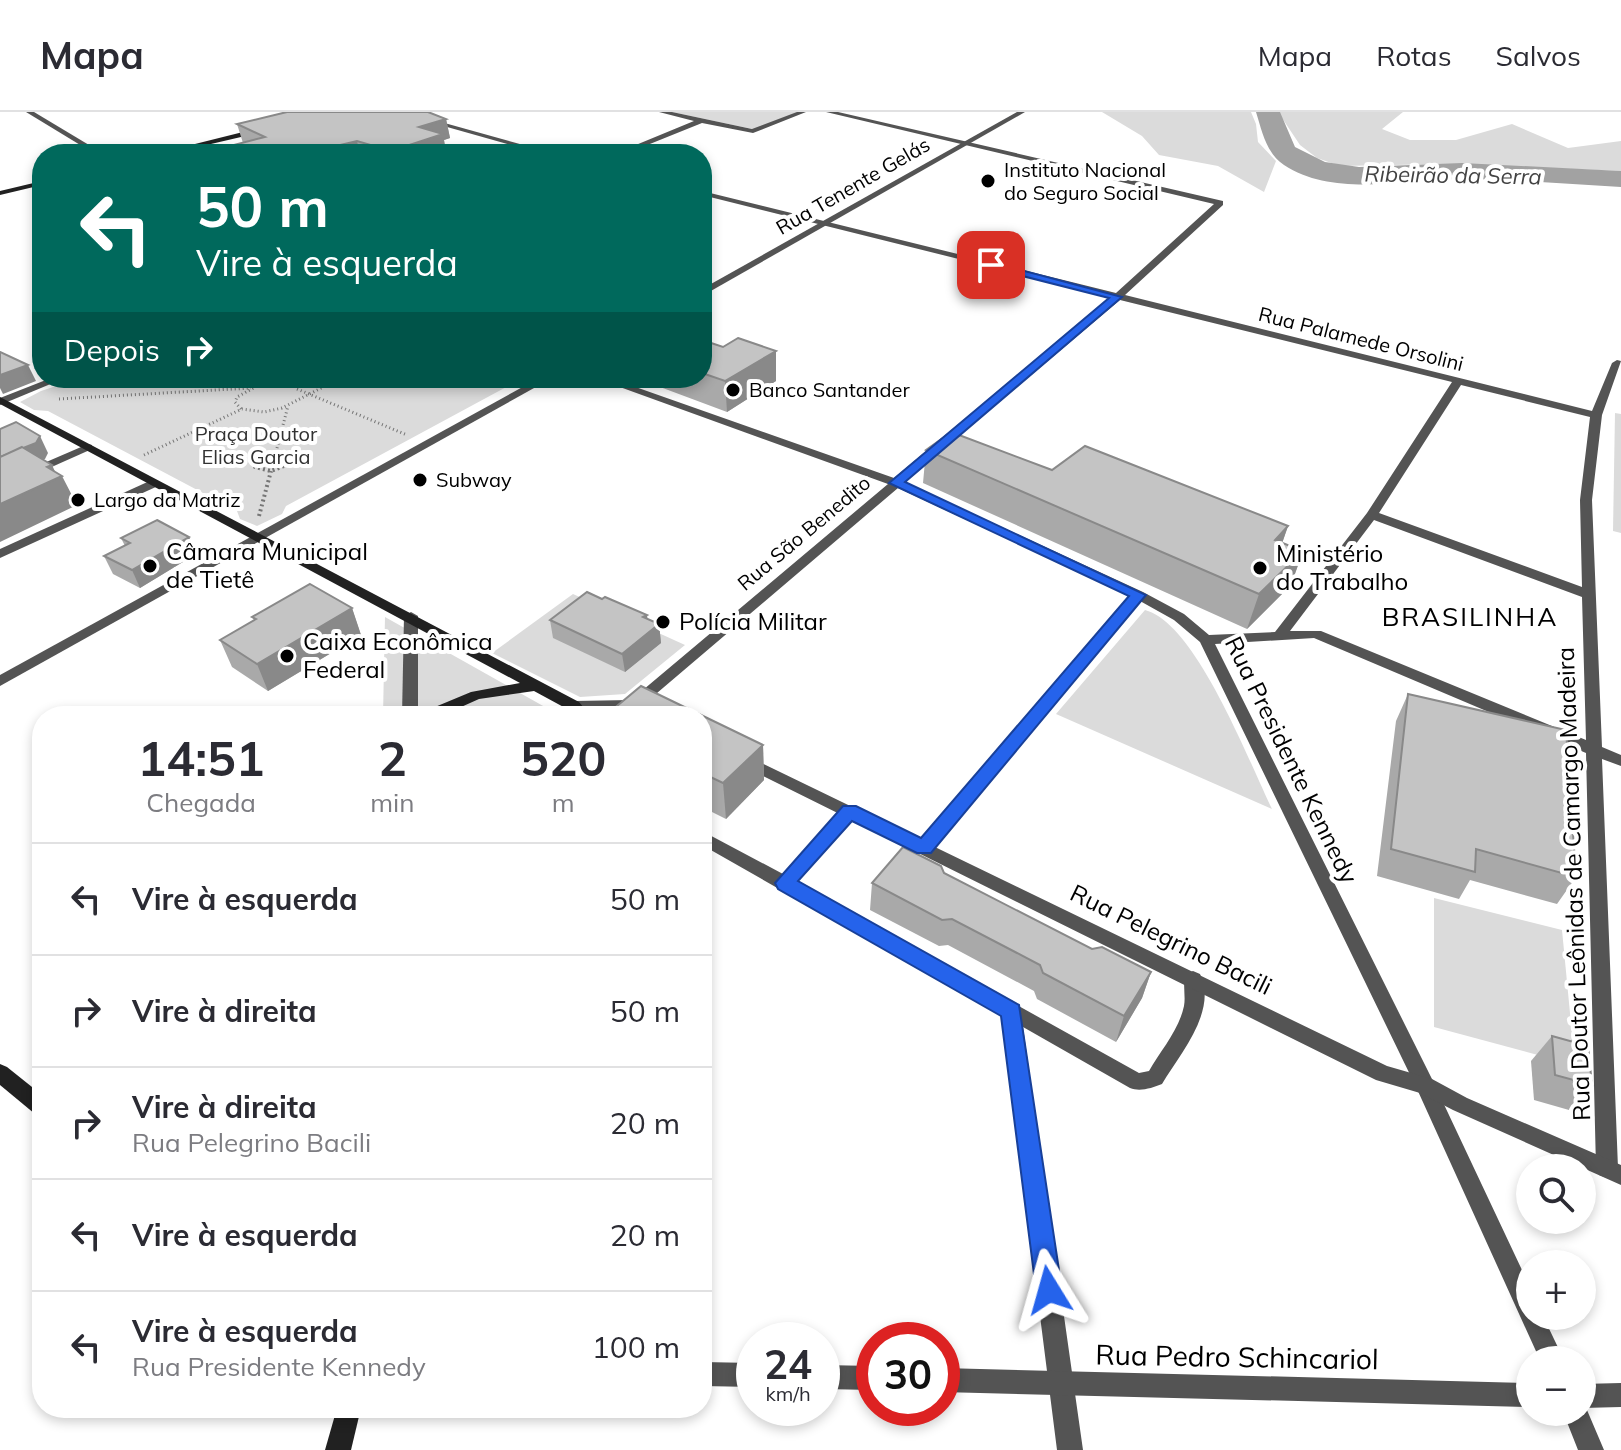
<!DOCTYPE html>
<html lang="pt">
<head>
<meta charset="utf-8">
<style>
	:root { --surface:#fff; --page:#f7f7f7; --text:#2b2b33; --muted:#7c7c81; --line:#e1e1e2 }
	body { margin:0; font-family:Mulish,sans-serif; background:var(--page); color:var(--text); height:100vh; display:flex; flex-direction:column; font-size:30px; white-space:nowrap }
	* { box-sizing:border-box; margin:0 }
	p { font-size:26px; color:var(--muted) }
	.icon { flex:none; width:44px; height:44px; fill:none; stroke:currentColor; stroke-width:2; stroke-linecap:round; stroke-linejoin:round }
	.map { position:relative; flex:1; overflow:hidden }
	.sheet { position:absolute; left:32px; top:594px; width:680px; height:712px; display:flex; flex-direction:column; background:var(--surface); border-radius:32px; box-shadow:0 4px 12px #0003 }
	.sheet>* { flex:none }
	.banner { position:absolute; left:32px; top:32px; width:680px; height:244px; border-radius:32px; box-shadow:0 4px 12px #0003; background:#00695c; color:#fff; overflow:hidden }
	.tools { position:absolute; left:1516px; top:1042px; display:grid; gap:16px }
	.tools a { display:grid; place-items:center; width:80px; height:80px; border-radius:50%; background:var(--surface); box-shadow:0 4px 12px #0003; font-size:40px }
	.speed { position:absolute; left:736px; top:1210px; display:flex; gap:16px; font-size:40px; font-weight:700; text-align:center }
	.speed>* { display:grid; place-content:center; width:104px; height:104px; border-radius:50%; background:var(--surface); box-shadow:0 4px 12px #0003; line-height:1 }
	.speed small { font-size:20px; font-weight:400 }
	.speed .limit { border:12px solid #d22; background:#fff; color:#111 }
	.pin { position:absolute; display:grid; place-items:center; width:68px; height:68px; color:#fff; margin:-34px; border-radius:16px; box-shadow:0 4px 12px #0006 }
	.me { position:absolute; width:88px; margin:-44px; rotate:352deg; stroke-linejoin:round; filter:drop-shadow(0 0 6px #0008) }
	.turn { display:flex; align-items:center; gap:28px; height:168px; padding:0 32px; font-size:36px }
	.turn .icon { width:104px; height:104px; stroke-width:2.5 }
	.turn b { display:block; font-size:56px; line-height:68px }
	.then { display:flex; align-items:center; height:76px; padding:0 32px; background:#0003; gap:16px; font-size:30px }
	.eta { display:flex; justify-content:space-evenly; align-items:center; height:136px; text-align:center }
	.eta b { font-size:48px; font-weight:700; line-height:56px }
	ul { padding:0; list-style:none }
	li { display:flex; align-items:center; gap:24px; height:112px; padding:0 32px; border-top:2px solid var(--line) }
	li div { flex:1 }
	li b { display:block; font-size:30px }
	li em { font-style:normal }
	header { display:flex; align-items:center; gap:48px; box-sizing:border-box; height:112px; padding:0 40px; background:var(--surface); border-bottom:2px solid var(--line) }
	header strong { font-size:38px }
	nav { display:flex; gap:44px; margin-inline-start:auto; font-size:28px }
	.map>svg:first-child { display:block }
</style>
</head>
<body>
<header>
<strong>Mapa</strong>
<nav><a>Mapa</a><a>Rotas</a><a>Salvos</a></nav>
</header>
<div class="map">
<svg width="1621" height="1338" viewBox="0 0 1621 1338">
	<rect width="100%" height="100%" fill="#fff"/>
	<g fill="#dbdbdb">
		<path d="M672,0H799L757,18Z"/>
		<path d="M1102,0H1251L1256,12L1258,30L1276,49L1264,80L1218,54L1159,43L1142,24Z"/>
		<path d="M1278,0H1403L1382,17L1410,28H1456L1512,12L1568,36L1621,29V59L1446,52L1340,54L1317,46L1300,33Z"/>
		<path d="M80,266H529L521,267L286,394L282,402L257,414L240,407L237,399L48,299L34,298L20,290L41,279Z"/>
		<path d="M1615,301L1621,302V421L1613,419Z"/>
		<path d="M573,482L685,533L625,582L580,585L492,541Z"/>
		<path d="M1145,498C1196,511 1249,650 1272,697L1056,602Z"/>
		<path d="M385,505L561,604H383Z"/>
		<path d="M1434,786L1562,818L1575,953L1434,915Z"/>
	</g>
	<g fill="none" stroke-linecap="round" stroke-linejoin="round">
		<path fill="#a2a2a2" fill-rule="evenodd" d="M1256,0H1280L1295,35L1325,50L1359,55L1462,51L1621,59V75C1568,72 1514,67 1461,67C1406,67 1334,86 1284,53C1266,41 1262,19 1256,0Z"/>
		<g stroke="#767676" stroke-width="3" stroke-dasharray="1 3" stroke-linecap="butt">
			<path d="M425,266L430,270L452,266"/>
			<path d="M337,270L387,266"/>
			<path d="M297,277L407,323"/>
			<path d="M59,287L251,276"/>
			<path d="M241,297L235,290L237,285L272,266"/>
			<path d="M276,340L288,294"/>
			<path d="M144,343L242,297L264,300L282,296L341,266"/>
			<path d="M259,346L276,340L291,343L290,346"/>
		</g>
		<g stroke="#767676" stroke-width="4" stroke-dasharray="2 3" stroke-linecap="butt">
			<path d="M265,344L258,346L255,355L271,359L289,352L291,344"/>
			<path d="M259,404L271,359"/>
		</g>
		<path fill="#545454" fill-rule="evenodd" d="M411,500L418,504V604H402L404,504Z"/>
		<g fill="#545454" fill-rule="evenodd">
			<path d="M26,0H34L104,42H95Z"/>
			<path d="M394,0H405L556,42H543Z"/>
			<path d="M826,0H838L1223,89V93L1125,183L1592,299L1612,251L1617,248L1621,249L1602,303L1592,388L1602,635L1621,643V654L1602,647L1618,1056L1615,1063L1607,1066L1599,1063L1596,1056L1586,641L1314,526L1215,532L1432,967L1530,1175V1204H1543L1564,1248H1540L1417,977L1200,530L1174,508L1140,489L930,740H918L916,736L918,732L1130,484L898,376L630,604H612L888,372L595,266H610L894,366L1111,185L702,83V79L1116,181L1214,92ZM1120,188L1452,270L1367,401L1275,520L1209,523L1184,502L1143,480L904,370ZM1461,273L1590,305L1580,388L1582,475L1379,401ZM1374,408L1582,485L1586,628L1321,519H1290Z"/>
			<path d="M88,332L92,333V337L0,378V370Z"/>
			<path d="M154,367L160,371L158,374L0,446V437Z"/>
			<path d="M850,693L856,695L858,699L856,703L796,770L1139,961L1149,959C1161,938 1179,918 1184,894C1186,883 1182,872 1186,862L1193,859L1200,862C1218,899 1180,942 1162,972C1152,976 1140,980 1130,976L1023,915L1083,1338H1057L1002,904L702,733V719L783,762L844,695Z"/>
			<path d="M1582,1291H1584L1604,1338H1578L1563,1300H1582Z"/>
		</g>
		<g fill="#545454" fill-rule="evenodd">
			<path d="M659,0H672L752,17L797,0H806L753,21L702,11L625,42H614L694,9Z"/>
			<path d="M1017,0H1025L702,184V177Z"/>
			<path d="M51,266H65L0,293V286Z"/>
			<path d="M539,266H552L0,574V563Z"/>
			<path d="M631,588L659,600L662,604H641L629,598L574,599L567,594L574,589Z"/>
			<path d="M747,644L1387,954L1432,967L1467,986L1621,1053V1073L1453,998L1420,981L1376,968L741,653L739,649Z"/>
			<path d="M702,1250L754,1251V1275L702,1274Z"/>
			<path d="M822,1253L874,1254V1278L822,1277Z"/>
			<path d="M942,1256L1530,1271V1295L942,1280Z"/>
			<path d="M1621,1271V1295L1582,1296V1272Z"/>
		</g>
		<g fill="#212121" fill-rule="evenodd">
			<path d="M259,16L262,20L168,42H155Z"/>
			<path d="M42,69V73L0,83V79Z"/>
			<path d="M0,285L579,590L591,604H574L569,598L534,579L479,587L441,604H420L423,600L471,580L520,571L0,292Z"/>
			<path d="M0,952L7,955L42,983V1004L35,1002L0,973Z"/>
			<path d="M337,1296H361L351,1338H325Z"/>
		</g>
	</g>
	<g fill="#a9a9a9">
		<path d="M446,7L450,26L444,28L446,41L443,42H233L230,34L243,31L237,12Z"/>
		<path d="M702,228L776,269L727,300L636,266H702Z"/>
		<path d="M926,338L1052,358L1288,414L1282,431L1303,439L1291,473L1247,517L923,371Z"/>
		<path d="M189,425L196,442L140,476L113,462L104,444L125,434L121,426Z"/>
		<path d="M602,487L647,503V507L659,512L661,531L625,560L553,526L550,508Z"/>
		<path d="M352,496L361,523L268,579L232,555L220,528L254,508L252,505Z"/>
		<path d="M1408,582L1576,765L1557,792L1470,768L1459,787L1377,764L1396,609Z"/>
		<path d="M702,604L763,633L764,668L726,707L702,695Z"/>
		<path d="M872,771L1092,837L1151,860L1142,886L1116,930L1037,887L1034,879L948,833L939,834L870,798Z"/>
		<path d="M1552,924L1592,973L1569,998L1534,988L1531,949Z"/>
	</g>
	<g fill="#898989">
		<path d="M446,7L450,26L444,28L446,41L443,42H391V39L419,15Z"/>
		<path d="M357,29L360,42H302Z"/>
		<path d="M776,239V269L727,300L725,269Z"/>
		<path d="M28,253L36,269L3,282L0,276V263Z"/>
		<path d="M40,324L48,341L45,347L0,367V346Z"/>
		<path d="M52,353L58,366L62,364L77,393L0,430V392L47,355Z"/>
		<path d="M1288,414L1276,449L1275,428Z"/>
		<path d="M189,425L196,442L140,476L132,458Z"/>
		<path d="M1303,439L1291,473L1247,517L1259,482Z"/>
		<path d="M352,496L361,523L268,579L257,552Z"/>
		<path d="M647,503L649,520L659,512L661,531L625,560L622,542L643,505Z"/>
		<path d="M763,633L764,668L726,707L723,671Z"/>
		<path d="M1151,860L1142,886L1116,930L1124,904Z"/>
	</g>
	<g fill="#c4c4c4" stroke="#898989" stroke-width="2">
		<path d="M287,0H428L446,7L419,15L443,22L391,39L357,29L302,42H248L230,34L265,25L237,12Z"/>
		<path d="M738,226L776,239L725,269L702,261V228L723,235Z"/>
		<path d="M0,240L28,253L0,263Z"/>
		<path d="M16,310L40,324L36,331L0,345V317Z"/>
		<path d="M951,320L1052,358L1085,334L1288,414L1275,428L1303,439L1259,482L926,338Z"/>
		<path d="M22,335L52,353L47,355L62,364L0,392V345Z"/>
		<path d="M157,408L189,425L132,458L104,444L130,431L121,426Z"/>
		<path d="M310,472L352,496L257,552L220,528L256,507L252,505Z"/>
		<path d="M587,480L602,487L605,485L647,503L643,505L659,512L622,542L550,508Z"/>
		<path d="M641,574L763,633L723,671L702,661V604H605Z"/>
		<path d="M1408,582L1566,618L1576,765L1476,737L1475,760L1391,737Z"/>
		<path d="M903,735L941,754L944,761L1092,837L1102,835L1151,860L1124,904L1043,861L1040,853L952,807L942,808L872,771Z"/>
		<path d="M1552,924L1588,934L1592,973L1555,963Z"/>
	</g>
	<path fill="#2563eb" stroke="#184099" stroke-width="2" d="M991,150L1122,185L905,370L1146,483L931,741H917L852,709L798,769L1019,893L1062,1178L1058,1187L1049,1191L1040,1187L1036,1178L1001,904L778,777L775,771L843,694H856L921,726L1129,484L889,371L1109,186L987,155L986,153Z"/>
	<g fill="#000" stroke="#fff" stroke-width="3">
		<circle cx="988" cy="69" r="8"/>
		<circle cx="733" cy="278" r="8"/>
		<circle cx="420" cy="368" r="8"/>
		<circle cx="78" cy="388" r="8"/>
		<circle cx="150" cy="454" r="8"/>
		<circle cx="1260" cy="456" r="8"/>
		<circle cx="663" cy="510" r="8"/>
		<circle cx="287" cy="544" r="8"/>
	</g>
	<g text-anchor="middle" stroke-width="8" stroke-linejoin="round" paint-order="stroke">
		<g font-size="20" fill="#000" stroke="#fff" text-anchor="start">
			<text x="1004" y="65">Instituto Nacional<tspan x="1004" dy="23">do Seguro Social</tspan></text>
			<text x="749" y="285">Banco Santander</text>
			<text x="436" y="375">Subway</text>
			<text x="94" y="395">Largo da Matriz</text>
		</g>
		<g font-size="20" fill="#000" stroke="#fff">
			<text transform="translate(853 74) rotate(-30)" y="7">Rua Tenente Gelás</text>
			<text transform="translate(1361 227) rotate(14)" y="7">Rua Palamede Orsolini</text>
			<text transform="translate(804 421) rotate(-40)" y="7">Rua São Benedito</text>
		</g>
		<g font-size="20" fill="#323232" stroke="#fff">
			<text x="256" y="329">Praça Doutor<tspan x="256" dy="23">Elias Garcia</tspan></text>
		</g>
		<g font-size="22" font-style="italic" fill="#434343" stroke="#fff">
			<text transform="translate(1453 63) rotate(1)" y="8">Ribeirão da Serra</text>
		</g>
		<g font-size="24" fill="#000" stroke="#fff" text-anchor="start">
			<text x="166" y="448">Câmara Municipal<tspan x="166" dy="28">de Tietê</tspan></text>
			<text x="1276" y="450">Ministério<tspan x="1276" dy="28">do Trabalho</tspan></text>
			<text x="679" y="518">Polícia Militar</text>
			<text x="303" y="538">Caixa Econômica<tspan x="303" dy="28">Federal</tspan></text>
		</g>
		<g font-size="24" fill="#000" stroke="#fff">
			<text transform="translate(1291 648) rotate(64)" y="8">Rua Presidente Kennedy</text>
			<text transform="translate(1574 772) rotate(-92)" y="8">Rua Doutor Leônidas de Camargo Madeira</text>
			<text transform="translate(1171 828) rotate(26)" y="8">Rua Pelegrino Bacili</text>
		</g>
		<g font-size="26" letter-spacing="2" fill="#000" stroke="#fff">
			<text x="1470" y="514">BRASILINHA</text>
		</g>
		<g font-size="28" fill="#000" stroke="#fff">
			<text transform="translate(1237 1245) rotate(1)" y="10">Rua Pedro Schincariol</text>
		</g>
	</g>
</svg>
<div class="tools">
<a><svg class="icon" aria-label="search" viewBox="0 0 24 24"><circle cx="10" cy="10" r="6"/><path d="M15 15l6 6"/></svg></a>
<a>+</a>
<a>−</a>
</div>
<div class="speed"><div>24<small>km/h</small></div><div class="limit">30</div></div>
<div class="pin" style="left:991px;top:153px;background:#d93025"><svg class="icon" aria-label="arrive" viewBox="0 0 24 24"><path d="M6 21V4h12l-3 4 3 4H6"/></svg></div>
<svg class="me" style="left:1049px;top:1178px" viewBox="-20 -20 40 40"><path d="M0-17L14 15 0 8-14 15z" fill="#2563eb" stroke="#fff" stroke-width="4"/></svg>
<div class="banner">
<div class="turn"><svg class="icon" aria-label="left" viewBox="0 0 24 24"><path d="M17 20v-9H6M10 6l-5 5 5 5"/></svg><div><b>50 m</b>Vire à esquerda</div></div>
<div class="then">Depois<svg class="icon" aria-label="right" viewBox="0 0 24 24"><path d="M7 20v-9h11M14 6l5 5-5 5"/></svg></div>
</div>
<section class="sheet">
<div class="eta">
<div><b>14:51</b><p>Chegada</p></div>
<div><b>2</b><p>min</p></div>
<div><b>520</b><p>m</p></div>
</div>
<ul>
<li><svg class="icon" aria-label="left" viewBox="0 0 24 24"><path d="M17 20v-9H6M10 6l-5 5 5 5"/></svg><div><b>Vire à esquerda</b></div><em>50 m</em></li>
<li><svg class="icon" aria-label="right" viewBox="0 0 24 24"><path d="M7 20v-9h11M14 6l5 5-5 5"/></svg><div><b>Vire à direita</b></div><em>50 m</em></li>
<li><svg class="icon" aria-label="right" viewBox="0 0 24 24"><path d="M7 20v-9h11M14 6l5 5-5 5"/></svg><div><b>Vire à direita</b><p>Rua Pelegrino Bacili</p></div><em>20 m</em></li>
<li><svg class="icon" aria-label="left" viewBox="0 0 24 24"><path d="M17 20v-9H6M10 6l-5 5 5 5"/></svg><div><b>Vire à esquerda</b></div><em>20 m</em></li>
<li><svg class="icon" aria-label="left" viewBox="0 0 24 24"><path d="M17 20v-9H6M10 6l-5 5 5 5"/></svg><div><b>Vire à esquerda</b><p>Rua Presidente Kennedy</p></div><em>100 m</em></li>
</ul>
</section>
</div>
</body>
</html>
